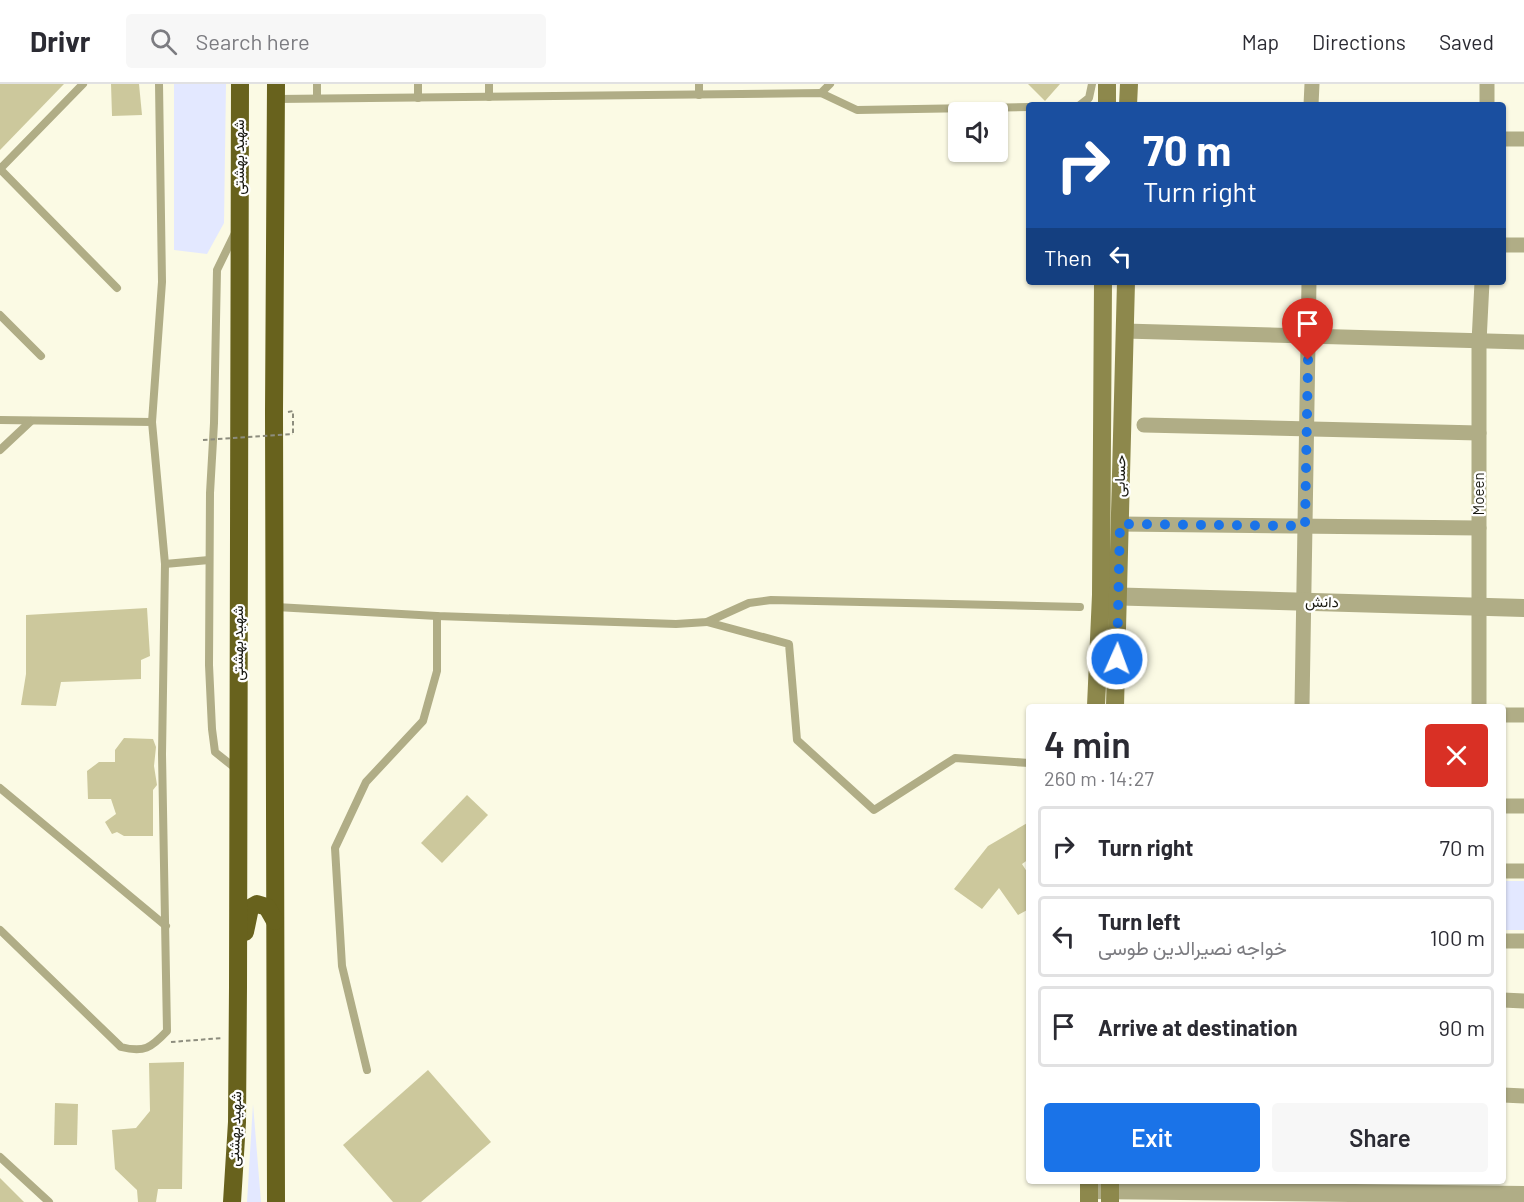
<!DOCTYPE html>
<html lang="en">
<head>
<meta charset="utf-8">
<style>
	:root { --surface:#fff; --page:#f7f7f7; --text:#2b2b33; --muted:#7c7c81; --line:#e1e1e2; --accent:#1a73e8 }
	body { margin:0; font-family:Barlow,Vazirmatn,sans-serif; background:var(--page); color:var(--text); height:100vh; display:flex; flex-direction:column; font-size:22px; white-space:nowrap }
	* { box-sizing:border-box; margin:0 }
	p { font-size:20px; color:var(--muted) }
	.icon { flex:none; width:33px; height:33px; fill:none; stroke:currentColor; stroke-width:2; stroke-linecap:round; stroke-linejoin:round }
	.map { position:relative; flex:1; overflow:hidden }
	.drawer { position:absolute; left:1026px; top:620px; width:480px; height:480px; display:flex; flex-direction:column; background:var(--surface); border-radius:6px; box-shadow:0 2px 4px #0004 }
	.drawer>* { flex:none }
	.banner { position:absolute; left:1026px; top:18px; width:480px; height:183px; border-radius:6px; box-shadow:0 2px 4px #0004; background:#1a4fa0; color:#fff; overflow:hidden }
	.controls { position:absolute; left:948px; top:18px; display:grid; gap:12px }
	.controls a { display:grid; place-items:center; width:60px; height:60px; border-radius:6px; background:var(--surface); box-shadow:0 2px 4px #0004; font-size:30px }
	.pin { position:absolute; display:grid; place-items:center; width:51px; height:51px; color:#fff; margin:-62px -26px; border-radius:50% 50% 50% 0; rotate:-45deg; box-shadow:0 0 6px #0007 }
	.pin .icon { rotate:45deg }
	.me { position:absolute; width:66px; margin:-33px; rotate:2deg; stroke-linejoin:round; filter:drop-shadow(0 0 4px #0008) }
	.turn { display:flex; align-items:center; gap:21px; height:126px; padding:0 18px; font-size:27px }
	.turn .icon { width:78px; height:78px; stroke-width:2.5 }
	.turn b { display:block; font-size:42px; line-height:51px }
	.then { display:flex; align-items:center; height:57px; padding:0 18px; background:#0003; gap:12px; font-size:22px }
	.round { display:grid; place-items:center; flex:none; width:63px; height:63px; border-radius:6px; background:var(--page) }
	.summary { display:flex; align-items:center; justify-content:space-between; height:102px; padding:0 18px }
	h1 { font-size:36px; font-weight:600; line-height:45px }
	.button { display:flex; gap:12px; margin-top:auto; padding:12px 18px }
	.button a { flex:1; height:69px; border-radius:6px; background:var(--accent); color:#fff; font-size:24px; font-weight:600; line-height:69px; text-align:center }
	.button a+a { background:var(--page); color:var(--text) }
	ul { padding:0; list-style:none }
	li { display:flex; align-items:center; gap:18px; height:81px; margin:0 12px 9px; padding:0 6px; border:3px solid var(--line); border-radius:6px }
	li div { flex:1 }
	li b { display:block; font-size:22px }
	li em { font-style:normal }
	header { display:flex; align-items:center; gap:36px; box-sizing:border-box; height:84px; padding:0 30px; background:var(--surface); border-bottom:2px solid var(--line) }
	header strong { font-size:28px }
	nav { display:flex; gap:33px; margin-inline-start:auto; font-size:21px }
	.search { width:420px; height:54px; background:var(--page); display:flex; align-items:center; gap:15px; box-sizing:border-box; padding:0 21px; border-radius:6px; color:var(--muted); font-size:22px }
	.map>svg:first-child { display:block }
</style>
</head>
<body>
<header>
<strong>Drivr</strong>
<div class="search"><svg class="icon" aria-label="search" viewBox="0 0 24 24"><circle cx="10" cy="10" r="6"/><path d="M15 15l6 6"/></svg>Search here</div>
<nav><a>Map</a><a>Directions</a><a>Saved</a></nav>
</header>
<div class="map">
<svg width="1524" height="1118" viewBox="0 0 1524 1118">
	<rect width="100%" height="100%" fill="#fbfae4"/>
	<g fill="#e3e8ff">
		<path d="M174,0H226L224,139L207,170L174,166Z"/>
		<rect x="1503" y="797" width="21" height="49"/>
		<path d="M253,1020L261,1118H247Z"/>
	</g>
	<g fill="#ccc89c">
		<path d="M0,0H64L0,66Z"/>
		<path d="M111,0H139L142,31L112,32Z"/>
		<path d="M1028,0H1060L1045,17Z"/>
		<path d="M147,524L150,572L141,576V595L61,598L56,622L21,621L26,590V531Z"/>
		<path d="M124,654L153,655L156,663L154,682L157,701L153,706V752H124L117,748L112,750L105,738L116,730L111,715H88L87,687L99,678H115V666Z"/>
		<path d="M467,711L488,731L442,779L421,759Z"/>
		<path d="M1029,738V775L1022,780L1029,791V825L1018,831L999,804L982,825L954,805L988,762Z"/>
		<path d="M184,978L182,1105H158L156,1118H138L137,1106L115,1085L112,1046L136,1044L150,1027L149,979Z"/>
		<path d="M428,986L491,1058L421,1118H393L343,1061Z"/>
		<path d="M55,1019L78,1020L77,1061H54Z"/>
		<path d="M0,1094L24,1118H0Z"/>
	</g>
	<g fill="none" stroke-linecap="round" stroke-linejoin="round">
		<g stroke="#8d8d7e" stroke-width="2" stroke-dasharray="4.5 3" stroke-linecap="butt">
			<path d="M288,328L293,327V350"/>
			<path d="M171,958L222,954"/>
		</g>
		<g stroke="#b0ad86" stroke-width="8">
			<path d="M83,0L0,85L117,204"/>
			<path d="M317,0V14"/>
			<path d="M418,0V14"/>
			<path d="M821,9L830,0"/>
			<path d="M699,11V0"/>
			<path d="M489,13V0"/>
			<path d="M277,15L821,9L857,26L1029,23"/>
			<path d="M1080,21L1089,14L1092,0"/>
			<path d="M235,149L217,186L214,339L210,409L209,581L212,645L215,668L235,684"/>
			<path d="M0,231L41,272"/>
			<path d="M0,336L152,338L165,480L162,670L167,947C151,964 144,969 121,963L0,846"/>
			<path d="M152,338L162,198L159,0"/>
			<path d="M0,366L31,337"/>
			<path d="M165,480L209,476"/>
			<path d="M276,523L437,532L676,540L707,538L749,519L771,516L1080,523"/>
			<path d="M707,538L789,560L797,656L874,726L955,674L1029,679"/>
			<path d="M0,704L166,842"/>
			<path d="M367,986L342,882L335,764L366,698L423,637L437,587V532"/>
			<path d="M0,1073L49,1118"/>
		</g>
		<g stroke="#b0ad86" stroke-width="15">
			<path d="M1311,21L1312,0"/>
			<path d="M1487,21V0"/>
			<path d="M1503,55H1524"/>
			<path d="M1503,161H1524"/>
			<path d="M1124,247L1524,258"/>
			<path d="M1144,341L1479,349"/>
			<path d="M1120,440L1479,444"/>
			<path d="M1302,622L1309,198"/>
			<path d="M1479,622V258L1482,198"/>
			<path d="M1503,631H1524"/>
			<path d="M1503,722H1524"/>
			<path d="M1503,787H1524"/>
			<path d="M1503,857H1524"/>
			<path d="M1503,916L1524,917"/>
			<path d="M1503,1011L1524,1012"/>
		</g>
		<g stroke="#b0ad86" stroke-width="18">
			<path d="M1103,512L1524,524"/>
			<path d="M1089,1106L1524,1111"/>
		</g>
		<g stroke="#8d884c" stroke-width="18">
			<path d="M1107,21V0"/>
			<path d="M1128,21L1129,0"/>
			<path d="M1096,622L1101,511L1103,198"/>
			<path d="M1115,622L1126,198"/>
			<path d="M1089,1118V1096"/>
			<path d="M1110,1118V1096"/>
		</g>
		<g stroke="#68621d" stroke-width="18">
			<path d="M276,0L274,328L276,1118"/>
			<path d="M245,848L250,824L257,820L267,823L275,837"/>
			<path d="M232,1118L237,1038L238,903L240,0"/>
		</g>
		<path stroke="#8d8d7e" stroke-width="2" stroke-dasharray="4.5 3" stroke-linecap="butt" d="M203,356L293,350"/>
	</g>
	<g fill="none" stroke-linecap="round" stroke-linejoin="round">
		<path stroke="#1a73e8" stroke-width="10" stroke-dasharray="0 18" d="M1117,575L1120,440L1305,442L1308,276"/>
	</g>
	<g text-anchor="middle" stroke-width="4.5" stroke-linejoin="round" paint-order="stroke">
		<g font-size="15" fill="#191911" stroke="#fff">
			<text transform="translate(239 73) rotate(-90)" y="5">شهید بهشتی</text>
			<text transform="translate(1120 392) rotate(-89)" y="5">حسابی</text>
			<text transform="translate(1479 410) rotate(-90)" y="5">Moeen</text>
			<text transform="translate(1322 518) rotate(2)" y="5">دانش</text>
			<text transform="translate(238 559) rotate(-90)" y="5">شهید بهشتی</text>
			<text transform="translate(235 1045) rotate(-88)" y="5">شهید بهشتی</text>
		</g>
	</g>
</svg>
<div class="controls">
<a><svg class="icon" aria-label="sound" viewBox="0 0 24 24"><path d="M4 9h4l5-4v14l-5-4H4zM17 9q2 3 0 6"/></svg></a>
</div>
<div class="pin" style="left:1308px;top:276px;background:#d93025"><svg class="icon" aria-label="arrive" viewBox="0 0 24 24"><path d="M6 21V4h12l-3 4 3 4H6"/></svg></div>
<svg class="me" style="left:1117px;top:575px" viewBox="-20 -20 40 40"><circle r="17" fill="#1a73e8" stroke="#fff" stroke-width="3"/><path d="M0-11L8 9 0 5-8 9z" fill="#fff"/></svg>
<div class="banner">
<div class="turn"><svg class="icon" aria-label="right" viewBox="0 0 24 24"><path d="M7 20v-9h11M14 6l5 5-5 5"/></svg><div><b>70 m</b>Turn right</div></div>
<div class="then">Then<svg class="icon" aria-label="left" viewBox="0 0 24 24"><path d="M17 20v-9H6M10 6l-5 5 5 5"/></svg></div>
</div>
<section class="drawer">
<div class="summary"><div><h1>4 min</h1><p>260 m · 14:27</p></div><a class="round" style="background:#d93025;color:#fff"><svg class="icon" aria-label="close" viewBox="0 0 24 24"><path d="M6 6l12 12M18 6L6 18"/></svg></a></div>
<ul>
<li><svg class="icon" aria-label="right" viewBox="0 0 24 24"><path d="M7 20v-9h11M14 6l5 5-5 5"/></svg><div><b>Turn right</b></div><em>70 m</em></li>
<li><svg class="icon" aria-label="left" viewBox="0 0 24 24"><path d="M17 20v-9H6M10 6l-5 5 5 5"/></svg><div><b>Turn left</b><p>خواجه نصیرالدین طوسی</p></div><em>100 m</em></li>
<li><svg class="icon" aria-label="arrive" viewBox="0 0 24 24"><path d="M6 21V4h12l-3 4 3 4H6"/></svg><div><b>Arrive at destination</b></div><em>90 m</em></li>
</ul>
<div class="button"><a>Exit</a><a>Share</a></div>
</section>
</div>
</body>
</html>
